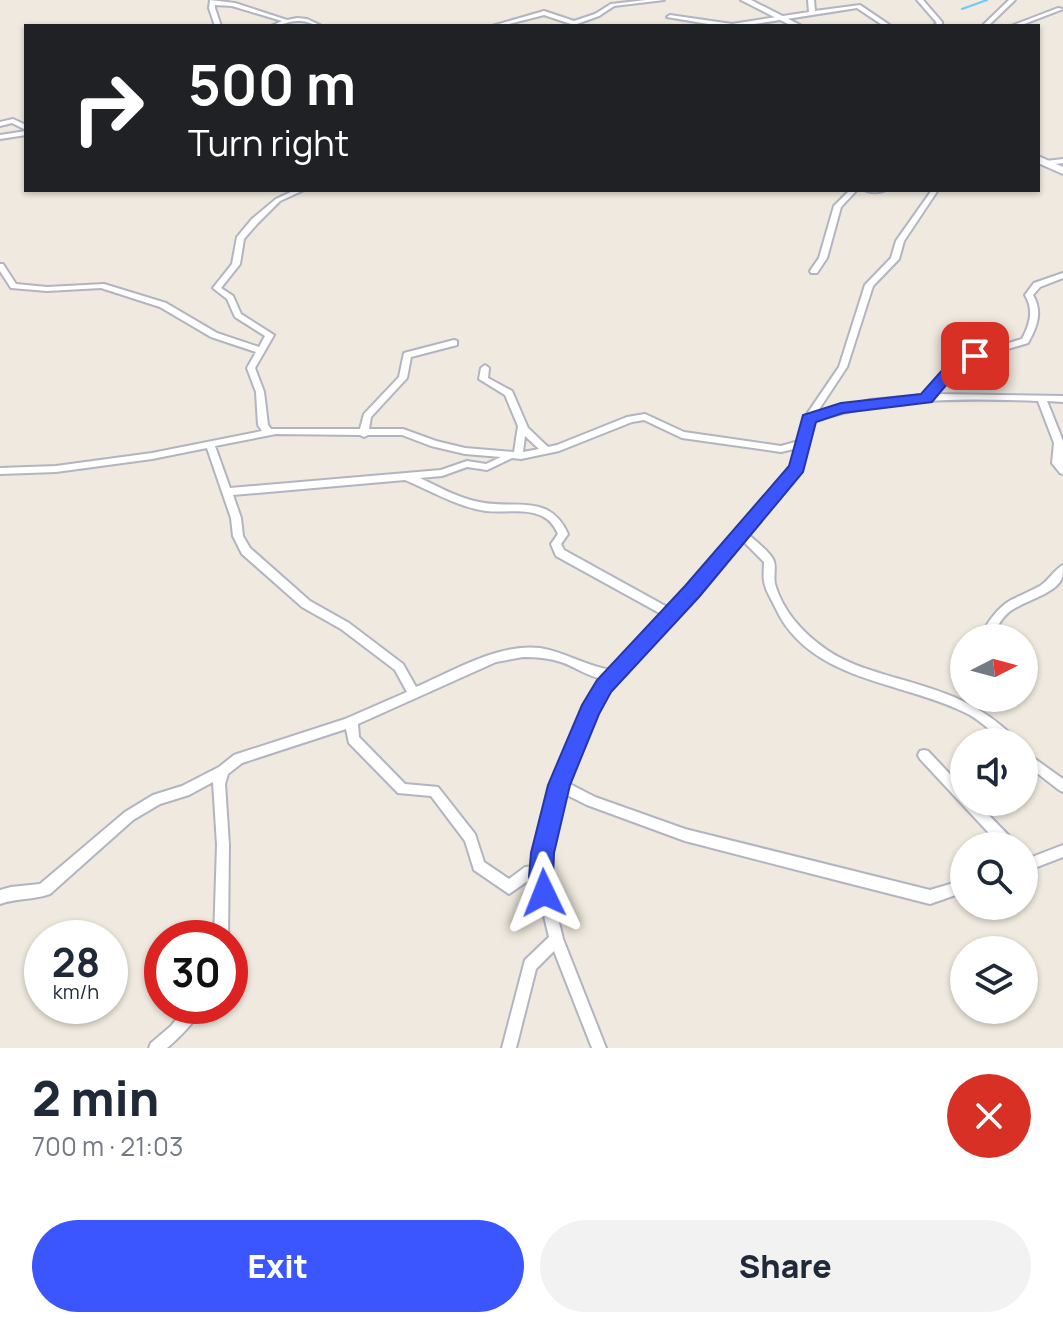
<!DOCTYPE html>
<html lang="en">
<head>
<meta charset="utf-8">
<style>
	:root { --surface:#fff; --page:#f2f2f3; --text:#1f2937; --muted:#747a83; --accent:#3c56ff }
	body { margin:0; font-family:Manrope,sans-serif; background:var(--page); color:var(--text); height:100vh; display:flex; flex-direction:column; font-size:30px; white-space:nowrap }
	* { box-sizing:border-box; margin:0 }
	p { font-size:26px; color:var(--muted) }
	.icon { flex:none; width:44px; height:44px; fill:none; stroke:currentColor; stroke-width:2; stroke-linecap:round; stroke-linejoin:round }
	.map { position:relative; height:1048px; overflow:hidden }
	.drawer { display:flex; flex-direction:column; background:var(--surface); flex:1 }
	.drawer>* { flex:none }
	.top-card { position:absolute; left:24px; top:24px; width:1016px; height:168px; border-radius:0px; box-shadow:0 2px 6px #0004; background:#202124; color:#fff; overflow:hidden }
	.needle { width:52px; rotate:84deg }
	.buttons { position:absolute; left:950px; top:624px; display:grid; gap:16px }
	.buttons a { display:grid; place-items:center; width:88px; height:88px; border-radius:50%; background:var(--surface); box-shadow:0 2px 6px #0004; font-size:40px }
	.speed { position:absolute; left:24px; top:920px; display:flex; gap:16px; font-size:40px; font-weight:700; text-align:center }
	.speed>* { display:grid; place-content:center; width:104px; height:104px; border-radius:50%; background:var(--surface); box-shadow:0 2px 6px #0004; line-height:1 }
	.speed small { font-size:20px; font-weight:400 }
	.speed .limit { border:12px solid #d22; background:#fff; color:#111 }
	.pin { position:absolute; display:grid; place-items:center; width:68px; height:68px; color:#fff; margin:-34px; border-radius:16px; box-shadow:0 4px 12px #0006 }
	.me { position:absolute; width:88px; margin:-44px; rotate:358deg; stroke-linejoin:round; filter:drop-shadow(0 0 6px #0008) }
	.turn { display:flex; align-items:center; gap:28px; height:168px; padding:0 32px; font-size:36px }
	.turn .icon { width:104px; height:104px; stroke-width:2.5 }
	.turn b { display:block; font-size:56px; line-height:68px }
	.round { display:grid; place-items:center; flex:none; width:84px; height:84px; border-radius:42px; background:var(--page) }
	.overview { display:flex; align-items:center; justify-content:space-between; height:136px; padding:0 32px }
	h1 { font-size:48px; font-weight:800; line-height:60px }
	.button { display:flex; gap:16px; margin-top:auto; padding:16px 32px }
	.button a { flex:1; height:92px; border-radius:48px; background:var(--accent); color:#fff; font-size:32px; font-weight:800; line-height:92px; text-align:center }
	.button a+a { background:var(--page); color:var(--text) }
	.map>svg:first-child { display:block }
</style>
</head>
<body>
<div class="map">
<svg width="1063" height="1048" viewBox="0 0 1063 1048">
	<rect width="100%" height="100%" fill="#efe9df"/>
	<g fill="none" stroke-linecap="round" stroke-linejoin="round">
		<path stroke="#6acbf9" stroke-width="2" d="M962,9L987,0"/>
		<g stroke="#b3b4c1" stroke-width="4">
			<g id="minor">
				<path d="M210,0L235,3L287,20L297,18L307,19L322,26C314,26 308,21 300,21C290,20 281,26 271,26L282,21L232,6L215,5V8L221,26H215L209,8Z"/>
				<path d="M646,0H664L614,6L599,16L574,25L544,15L501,26H492L544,11L574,21L595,14L611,4Z"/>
				<path d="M808,0H814L815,11L860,5L891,26H884L857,8L742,26H720L667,17L670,15L732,24L809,12Z"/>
				<path d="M917,0H923L942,22V24L939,26H933L937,23Z"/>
				<path d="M1009,0H1015L988,26H982Z"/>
				<path d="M1058,8L1063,9L1019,26H1011Z"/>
				<path d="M13,119L26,125V130L12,123L0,126V122Z"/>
				<path d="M26,131V135L0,139V135Z"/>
				<path d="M1063,159V163L1046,165L1043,163L1046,161Z"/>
				<path d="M295,190H304L280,201L258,223L244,239L240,264L221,288L233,296L241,314L274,335L255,368L264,392L268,425L271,429H360L364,414L399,377L404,353L454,340L457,341V345L411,357L407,378L371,417L369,429H403L436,441L465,448L514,452L518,426L505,395L479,379L481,368L485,365L489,368L488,378L512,391L528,428L548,447L557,445L627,417L645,414L684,432L781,446L799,441L807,414L839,367L865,285L891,258L896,241L932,190H938L904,241L899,259L873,286L847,367L816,414L870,400L924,395L958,358L1022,339C1030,324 1034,310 1025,295L1034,283L1063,273V278L1040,287L1033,295C1043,312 1037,327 1028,343L964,362L935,394L1063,396V402L1047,401L1063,441V474L1060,473L1052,463L1054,443L1038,401C962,398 887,398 814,421L802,468L747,533C754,540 769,551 773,559C777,567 773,576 775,584C783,612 804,634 827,650C847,664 873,671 896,678C945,692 978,702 1015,738L1017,742H1003C991,731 979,719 964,712C901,681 810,681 776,609C772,600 765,590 764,581C763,575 764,568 764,562L742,540L696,594L608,689L579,747L566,782L595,797L685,829L930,890L964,880V892L930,904L832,879L685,841L587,805L563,793L550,853L548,877L563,939L606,1048H592L554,951L536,969L516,1048H502L525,960L549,937L535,878H532L509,894L474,870L465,841L431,796L398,793L349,743L346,729L242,763L228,774L225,784L229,845L228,938H214L217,845L213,782L189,795L160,804L133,820L50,894C33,900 17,898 0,904V890L11,887L40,884L125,812L153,795L182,786L219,767L234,755L345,719L407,692L395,670L341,629L302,607L242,554L233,536L231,518L207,448L152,459L56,472L0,474V468L56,466L152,453L262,431L258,425L256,392L247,368L256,352L211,337L160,307L101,288L47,291L11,288L0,271V264H3L16,284L47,287L104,284L166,303L217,333L259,347L265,336L235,317L227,299L213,288L232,264L237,237L252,219L276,199ZM644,420L682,438L781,452L798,448L793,467L669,608L564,550L561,544L568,534C549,492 515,510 479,502C458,498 439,487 420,478L442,476L467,467L487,470L512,458L521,459L559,451L632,422ZM276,434L360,435L364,437L368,435H402L431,446L465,454L501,457L486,464L467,461L441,470L230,488L215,446ZM525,436L539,449L523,452ZM405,480C431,491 458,507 486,511C504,513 525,508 542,516C550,520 554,525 558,534L551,544L556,556L663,615L612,670C587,667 566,652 540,648C499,643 453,671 416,687L403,664L349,623L310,601L250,548L243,536L241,518L233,495ZM523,657C536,657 549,658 561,662C576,667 588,677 604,679L600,683C589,703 577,723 568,744C553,777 539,830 535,866L525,867L509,879L484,862L475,834L438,787L405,784L359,737L358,724L496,662Z"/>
				<path d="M850,190H857L841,207L827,258L817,273H811L810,271L819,258L834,206Z"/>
				<path d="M865,190H885C881,193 869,193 865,190Z"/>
				<path d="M1063,565C1063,568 1063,575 1062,578C1056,594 1023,601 1009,612C1001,619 996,628 991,638H979C988,622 996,609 1011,600C1021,595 1031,591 1040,586C1049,580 1054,570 1063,565Z"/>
				<path d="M924,750L928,751L964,789V802H976L1015,842L1016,846H1001L920,759L918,755L920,751Z"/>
				<path d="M1024,751L1063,779V792L1059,790L1024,763Z"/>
				<path d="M1063,845V857L1024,872V860Z"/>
				<path d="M187,1006H203C195,1022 181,1036 167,1048H149L151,1043L171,1026Z"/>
			</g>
		</g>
		<g stroke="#b3b4c1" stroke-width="4">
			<g id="secondary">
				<path d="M741,0H751L802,26H792Z"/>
				<path d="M1038,156L1063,167V174L1038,163Z"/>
			</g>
		</g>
		<use href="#minor" fill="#fff" fill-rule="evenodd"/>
		<use href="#secondary" fill="#fff" fill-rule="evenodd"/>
	</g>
	<path fill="#3c56ff" stroke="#2738a6" stroke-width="2" d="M975,351L982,356L962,366L932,402L843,413L816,422L803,472L699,597L611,692L599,714L570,785L554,853L553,877L556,893L553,902L544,905L535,902L529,877L531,853L548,785L582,705L597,680L685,586L789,466L803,415L841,403L921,394L952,359Z"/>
</svg>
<div class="buttons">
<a><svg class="needle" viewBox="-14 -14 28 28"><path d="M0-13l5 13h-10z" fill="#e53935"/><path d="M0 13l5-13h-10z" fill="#747a83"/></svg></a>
<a><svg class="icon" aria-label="sound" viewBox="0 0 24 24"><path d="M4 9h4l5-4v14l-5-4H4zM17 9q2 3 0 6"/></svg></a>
<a><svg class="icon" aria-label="search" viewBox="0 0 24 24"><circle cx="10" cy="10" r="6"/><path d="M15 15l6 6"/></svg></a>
<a><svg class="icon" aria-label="layers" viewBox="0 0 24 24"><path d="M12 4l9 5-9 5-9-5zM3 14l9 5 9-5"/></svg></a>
</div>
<div class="speed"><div>28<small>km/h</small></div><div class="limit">30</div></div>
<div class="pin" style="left:975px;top:356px;background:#d93025"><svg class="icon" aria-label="arrive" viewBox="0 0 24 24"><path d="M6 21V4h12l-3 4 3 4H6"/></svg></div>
<svg class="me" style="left:544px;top:893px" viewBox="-20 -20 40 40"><path d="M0-17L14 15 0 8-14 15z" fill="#3c56ff" stroke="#fff" stroke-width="4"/></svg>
<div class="top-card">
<div class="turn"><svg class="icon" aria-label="right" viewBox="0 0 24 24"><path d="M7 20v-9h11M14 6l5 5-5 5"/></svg><div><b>500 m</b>Turn right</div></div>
</div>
</div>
<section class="drawer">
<div class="overview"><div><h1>2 min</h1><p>700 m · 21:03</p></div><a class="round" style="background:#d93025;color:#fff"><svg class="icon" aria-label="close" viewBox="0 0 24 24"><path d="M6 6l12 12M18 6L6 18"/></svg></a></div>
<div class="button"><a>Exit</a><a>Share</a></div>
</section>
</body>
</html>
